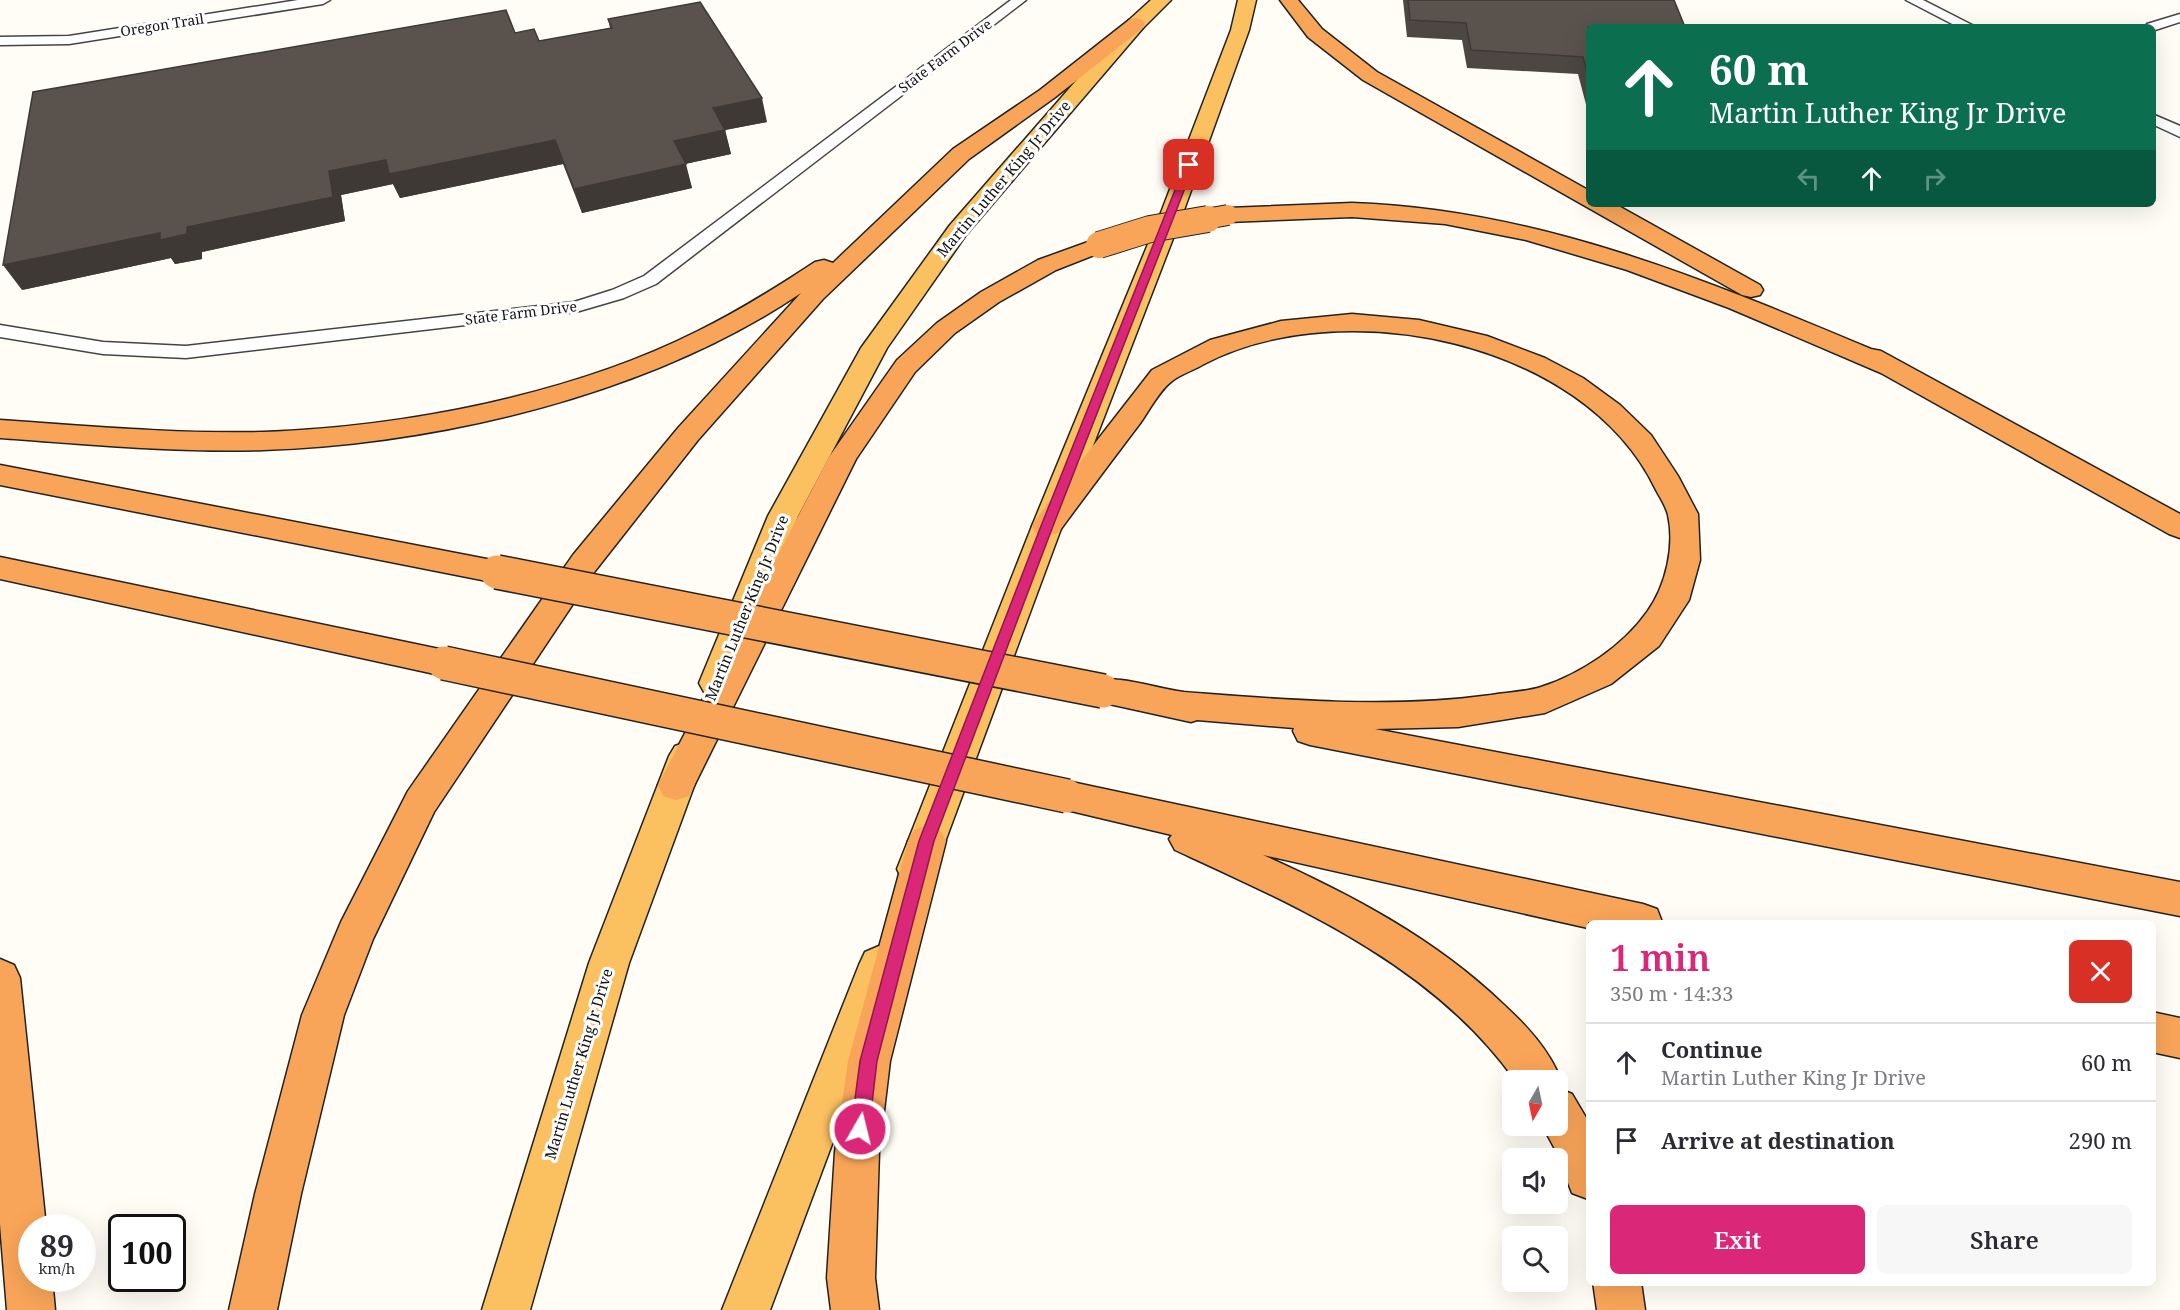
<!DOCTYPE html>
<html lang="en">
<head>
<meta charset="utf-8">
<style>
	:root { --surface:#fff; --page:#f7f7f7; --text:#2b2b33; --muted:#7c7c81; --line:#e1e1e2; --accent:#db2777 }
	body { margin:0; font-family:"Noto Serif",serif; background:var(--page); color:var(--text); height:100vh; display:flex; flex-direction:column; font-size:22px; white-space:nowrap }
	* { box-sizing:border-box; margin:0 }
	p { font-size:20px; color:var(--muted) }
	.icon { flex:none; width:33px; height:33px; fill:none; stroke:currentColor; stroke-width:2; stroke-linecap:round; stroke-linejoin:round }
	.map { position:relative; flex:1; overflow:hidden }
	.panel { position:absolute; left:1586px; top:920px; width:570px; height:366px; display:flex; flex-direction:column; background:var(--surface); border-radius:9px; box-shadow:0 6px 24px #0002 }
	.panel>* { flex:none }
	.guide { position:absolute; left:1586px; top:24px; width:570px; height:183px; border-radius:9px; box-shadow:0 6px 24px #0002; background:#0b6e4f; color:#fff; overflow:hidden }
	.needle { width:39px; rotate:189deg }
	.buttons { position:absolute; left:1502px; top:1070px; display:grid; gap:12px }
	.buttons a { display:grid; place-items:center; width:66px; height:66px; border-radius:9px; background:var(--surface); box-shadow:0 6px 24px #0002; font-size:30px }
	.speed { position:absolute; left:18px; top:1214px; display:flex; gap:12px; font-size:30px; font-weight:700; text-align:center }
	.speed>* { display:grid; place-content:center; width:78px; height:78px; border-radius:50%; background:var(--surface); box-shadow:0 6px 24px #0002; line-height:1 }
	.speed small { font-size:15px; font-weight:400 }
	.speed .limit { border:3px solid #111; border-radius:9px; background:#fff; color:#111 }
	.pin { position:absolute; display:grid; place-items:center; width:51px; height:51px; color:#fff; margin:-26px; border-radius:12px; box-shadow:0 3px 9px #0006 }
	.me { position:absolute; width:66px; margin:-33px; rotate:8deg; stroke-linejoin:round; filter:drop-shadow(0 0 4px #0008) }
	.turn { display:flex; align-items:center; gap:21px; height:126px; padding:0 24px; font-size:27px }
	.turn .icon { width:78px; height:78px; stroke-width:2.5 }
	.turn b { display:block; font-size:42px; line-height:51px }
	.lanes { display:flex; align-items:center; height:57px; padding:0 24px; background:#0003; justify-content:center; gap:30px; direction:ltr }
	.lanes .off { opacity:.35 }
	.round { display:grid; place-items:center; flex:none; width:63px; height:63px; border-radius:9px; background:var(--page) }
	.headline { display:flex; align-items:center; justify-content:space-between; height:102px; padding:0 24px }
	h1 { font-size:36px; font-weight:600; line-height:45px; color:var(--accent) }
	.cta { display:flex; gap:12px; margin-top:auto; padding:12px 24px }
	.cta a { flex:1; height:69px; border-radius:9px; background:var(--accent); color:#fff; font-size:24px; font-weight:600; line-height:69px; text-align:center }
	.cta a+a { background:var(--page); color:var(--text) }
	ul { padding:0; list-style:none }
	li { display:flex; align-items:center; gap:18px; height:78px; padding:0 24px; border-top:2px solid var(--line) }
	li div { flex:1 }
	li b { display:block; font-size:22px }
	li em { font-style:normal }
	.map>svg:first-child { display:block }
</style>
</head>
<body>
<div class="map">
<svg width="2180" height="1310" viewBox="0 0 2180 1310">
	<rect width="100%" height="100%" fill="#fffdf5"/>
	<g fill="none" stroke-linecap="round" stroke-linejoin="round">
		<g stroke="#444" stroke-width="3">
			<g id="minor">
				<path d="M298,0H330L323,4L69,44L0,45V37L69,36Z"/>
				<path d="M1011,0H1026L656,284L624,298L576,312L186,358L103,354L0,337V325L103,342L186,346L574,302L612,290L644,276Z"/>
				<path d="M1906,0H1923L1976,27H1958Z"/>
				<path d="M2180,14V22L2152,31V27H2145L2147,24Z"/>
				<path d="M2152,114L2180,126V137L2152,124Z"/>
			</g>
		</g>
		<g stroke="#222" stroke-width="3">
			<g id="trunk">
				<path d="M1151,0H1171L1143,28L966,235L887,348L798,516L728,692L716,696L704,692L699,683L768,516L861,348L950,225L1129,20Z"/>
				<path d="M1238,0H1256L1249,30L1184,210L1062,526L935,869L929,881L916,886L903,881L897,869L1032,526L1162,210L1231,30Z"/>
				<path d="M687,742L699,746L705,756L629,963L530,1310H482L589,963L669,756L675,746Z"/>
				<path d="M879,946L893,952L899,965L770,1310H722L859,965L865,952Z"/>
			</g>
		</g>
		<g stroke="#222" stroke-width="3">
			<g id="motorway">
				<path d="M1280,0H1298L1322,29L1377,72L1588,190V204H1615L1760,285L1763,290L1760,295L1751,297L1742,295L1363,80L1308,37Z"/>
				<path d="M1136,18L1143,20L1145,24L1143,28L1054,98L969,159L823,299L698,440L595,571L434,812L373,939L344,1015L301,1194L277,1310H229L255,1194L302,1015L341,922L408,791L573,555L678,428L801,293C651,394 442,444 263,450C175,453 87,444 0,438V420C87,426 175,434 263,432C404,427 571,395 698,331C739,311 777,287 815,262L824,260L833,263L953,149L1040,90L1129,20Z"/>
				<path d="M1352,203C1536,209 1704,279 1871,349L1881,351L2180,514V538L2169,534L1881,373L1729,308L1627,270L1526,240L1445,224L1352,217L1228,222L1220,220L1216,215L1220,210L1228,208Z"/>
				<path d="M1099,238L1107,240L1111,245L1107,250L1056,270L999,302L955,333L915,372L856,459L689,796L676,800L663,796L658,785L829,457L897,360L937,323L981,292L1038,260Z"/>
				<path d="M1352,314L1419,320L1487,336L1545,358L1583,378L1620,405L1651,435L1678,476L1698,514L1700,560L1689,600L1659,646L1611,684L1545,713L1458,727L1375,729L2180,882V916L1310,745L1298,741L1293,731L1294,728L1197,720L1191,722L1091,700L1086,691L1091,682C1117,673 1156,689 1184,692C1286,700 1389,709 1491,695C1507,692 1526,692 1541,687C1581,674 1623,646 1647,612C1666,586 1675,546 1668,515C1666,506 1659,496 1655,488C1583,340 1342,292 1204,364C1194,370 1181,374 1172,381C1159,391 1150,409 1141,422C1113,459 1085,496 1058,533L1047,536L1036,533L1032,526L1036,519L1152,370L1210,340L1281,321Z"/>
				<path d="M0,465L497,561L508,564L513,572L508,580L497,583L0,485Z"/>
				<path d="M0,557L444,650L456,654L461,663L456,672L444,676L0,579Z"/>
				<path d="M1067,781L1643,904L1657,909L1662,922H1588V928L1263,855C1350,894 1434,938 1503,1004C1527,1026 1549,1050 1561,1080L1558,1088L1572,1094L1588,1121V1199L1572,1193L1555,1149L1542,1125H1557V1080H1515C1433,965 1299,907 1175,850L1169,839L1172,835L1054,807L1049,796L1054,785Z"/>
				<path d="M927,825L940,830L946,841L890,1061L879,1152L875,1278L879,1310H831L827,1278L835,1152L848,1061L908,841L914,830Z"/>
				<path d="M0,959L14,965L20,978L46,1227H32V1278H52L55,1310H7L0,1224Z"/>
				<path d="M2152,1012L2180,1018V1058L2152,1052Z"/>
				<path d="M1593,1282H1641L1645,1310H1597Z"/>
			</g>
		</g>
		<use href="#minor" fill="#fff" fill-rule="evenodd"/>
		<use href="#trunk" fill="#fbc060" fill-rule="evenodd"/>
		<use href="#motorway" fill="#f9a559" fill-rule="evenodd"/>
		<g stroke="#222" stroke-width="22" stroke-linecap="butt">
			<path id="motorway-bridge-far2" d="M1200,220L1228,215"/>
		</g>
		<g stroke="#222" stroke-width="28" stroke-linecap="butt">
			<path id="motorway-bridge-far1" d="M1099,245L1150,229L1208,219"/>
		</g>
		<g stroke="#222" stroke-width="36" stroke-linecap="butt">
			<g id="motorway-bridge">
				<path d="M497,572L1103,691"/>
				<path d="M444,663L1067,796"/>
			</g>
		</g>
		<use href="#motorway-bridge-far2" stroke="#f9a559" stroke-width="20"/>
		<use href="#motorway-bridge-far1" stroke="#f9a559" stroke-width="26"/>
		<use href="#motorway-bridge" stroke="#f9a559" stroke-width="33"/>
	</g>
	<g fill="#4d4742">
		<path d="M1403,0H1674L1588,27V112L1578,74L1467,68L1462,40L1407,37Z"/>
		<path d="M608,19L767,122L725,130L731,154L685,164L692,188L582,213L563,164L400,198L393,184L341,195L345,221L202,252V259L175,264L171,258L22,290L539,41L610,28Z"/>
	</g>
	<g fill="#3f3936">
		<path d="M762,98L767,122L725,130L731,154L680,165L674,141L713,108Z"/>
		<path d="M555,140L563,164L400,198L393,184L341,195L345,221L202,252V259L175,264L171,258L22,290L3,265L187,227L329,171L386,160Z"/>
		<path d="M686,164L692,188L582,213L574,189Z"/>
	</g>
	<g fill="#5a524d" stroke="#3f3936" stroke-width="1.5">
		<path d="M1408,0H1674L1685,27H1588V75L1583,57L1471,50L1466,23L1410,20Z"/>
		<path d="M700,2L762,98L713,108L725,130L674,141L686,164L574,189L555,140L389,174L386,160L329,171L333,197L187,227V234L160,240V233L3,265L33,92L506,10L515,33L534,29L539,41L612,28L608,19Z"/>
	</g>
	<path fill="#db2777" stroke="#8e194d" stroke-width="1.5" d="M1189,162L1194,165L1053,526L934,841L877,1061L869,1129L866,1135L860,1138L853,1135L851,1129L860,1061L919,841L1041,526L1185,165Z"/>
	<g text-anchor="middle" stroke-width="6" stroke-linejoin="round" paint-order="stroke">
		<g font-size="14" fill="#111" stroke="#fff">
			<text transform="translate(162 25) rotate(-9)" y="5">Oregon Trail</text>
			<text transform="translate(945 56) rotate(-37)" y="5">State Farm Drive</text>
			<text transform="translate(521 313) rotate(-7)" y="5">State Farm Drive</text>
		</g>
		<g font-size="15" fill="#111" stroke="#fff">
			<text transform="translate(1004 179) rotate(-50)" y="5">Martin Luther King Jr Drive</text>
			<text transform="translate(747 608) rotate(-68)" y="5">Martin Luther King Jr Drive</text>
			<text transform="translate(579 1064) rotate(-73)" y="5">Martin Luther King Jr Drive</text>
		</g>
	</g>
</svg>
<div class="buttons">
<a><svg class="needle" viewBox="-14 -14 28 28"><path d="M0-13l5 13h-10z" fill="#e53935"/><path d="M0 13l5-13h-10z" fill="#7c7c81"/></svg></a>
<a><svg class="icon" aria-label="sound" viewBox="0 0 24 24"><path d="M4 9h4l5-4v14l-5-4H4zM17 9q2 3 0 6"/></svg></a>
<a><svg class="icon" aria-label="search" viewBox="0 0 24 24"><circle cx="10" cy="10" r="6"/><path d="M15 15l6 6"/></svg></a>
</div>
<div class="speed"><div>89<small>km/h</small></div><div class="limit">100</div></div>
<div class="pin" style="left:1189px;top:165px;background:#d93025"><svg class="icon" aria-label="arrive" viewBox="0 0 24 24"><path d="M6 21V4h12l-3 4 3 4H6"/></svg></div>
<svg class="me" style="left:860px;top:1129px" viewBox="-20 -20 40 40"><circle r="17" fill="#db2777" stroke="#fff" stroke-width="3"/><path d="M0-11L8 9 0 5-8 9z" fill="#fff"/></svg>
<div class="guide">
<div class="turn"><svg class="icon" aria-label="ahead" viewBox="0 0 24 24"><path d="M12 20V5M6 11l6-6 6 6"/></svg><div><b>60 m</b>Martin Luther King Jr Drive</div></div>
<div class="lanes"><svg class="icon off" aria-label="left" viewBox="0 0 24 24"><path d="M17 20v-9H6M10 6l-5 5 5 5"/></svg><svg class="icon" aria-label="ahead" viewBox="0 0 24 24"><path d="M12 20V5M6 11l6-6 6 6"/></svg><svg class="icon off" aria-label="right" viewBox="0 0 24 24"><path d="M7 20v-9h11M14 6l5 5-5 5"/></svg></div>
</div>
<section class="panel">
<div class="headline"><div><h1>1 min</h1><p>350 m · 14:33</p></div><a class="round" style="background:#d93025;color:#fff"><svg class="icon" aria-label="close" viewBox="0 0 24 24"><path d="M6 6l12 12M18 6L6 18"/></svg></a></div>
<ul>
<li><svg class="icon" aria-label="ahead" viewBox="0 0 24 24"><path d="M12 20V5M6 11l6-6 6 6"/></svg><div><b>Continue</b><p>Martin Luther King Jr Drive</p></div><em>60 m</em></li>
<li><svg class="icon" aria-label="arrive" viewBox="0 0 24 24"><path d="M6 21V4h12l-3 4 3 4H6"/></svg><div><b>Arrive at destination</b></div><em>290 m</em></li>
</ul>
<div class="cta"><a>Exit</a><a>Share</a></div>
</section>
</div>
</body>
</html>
